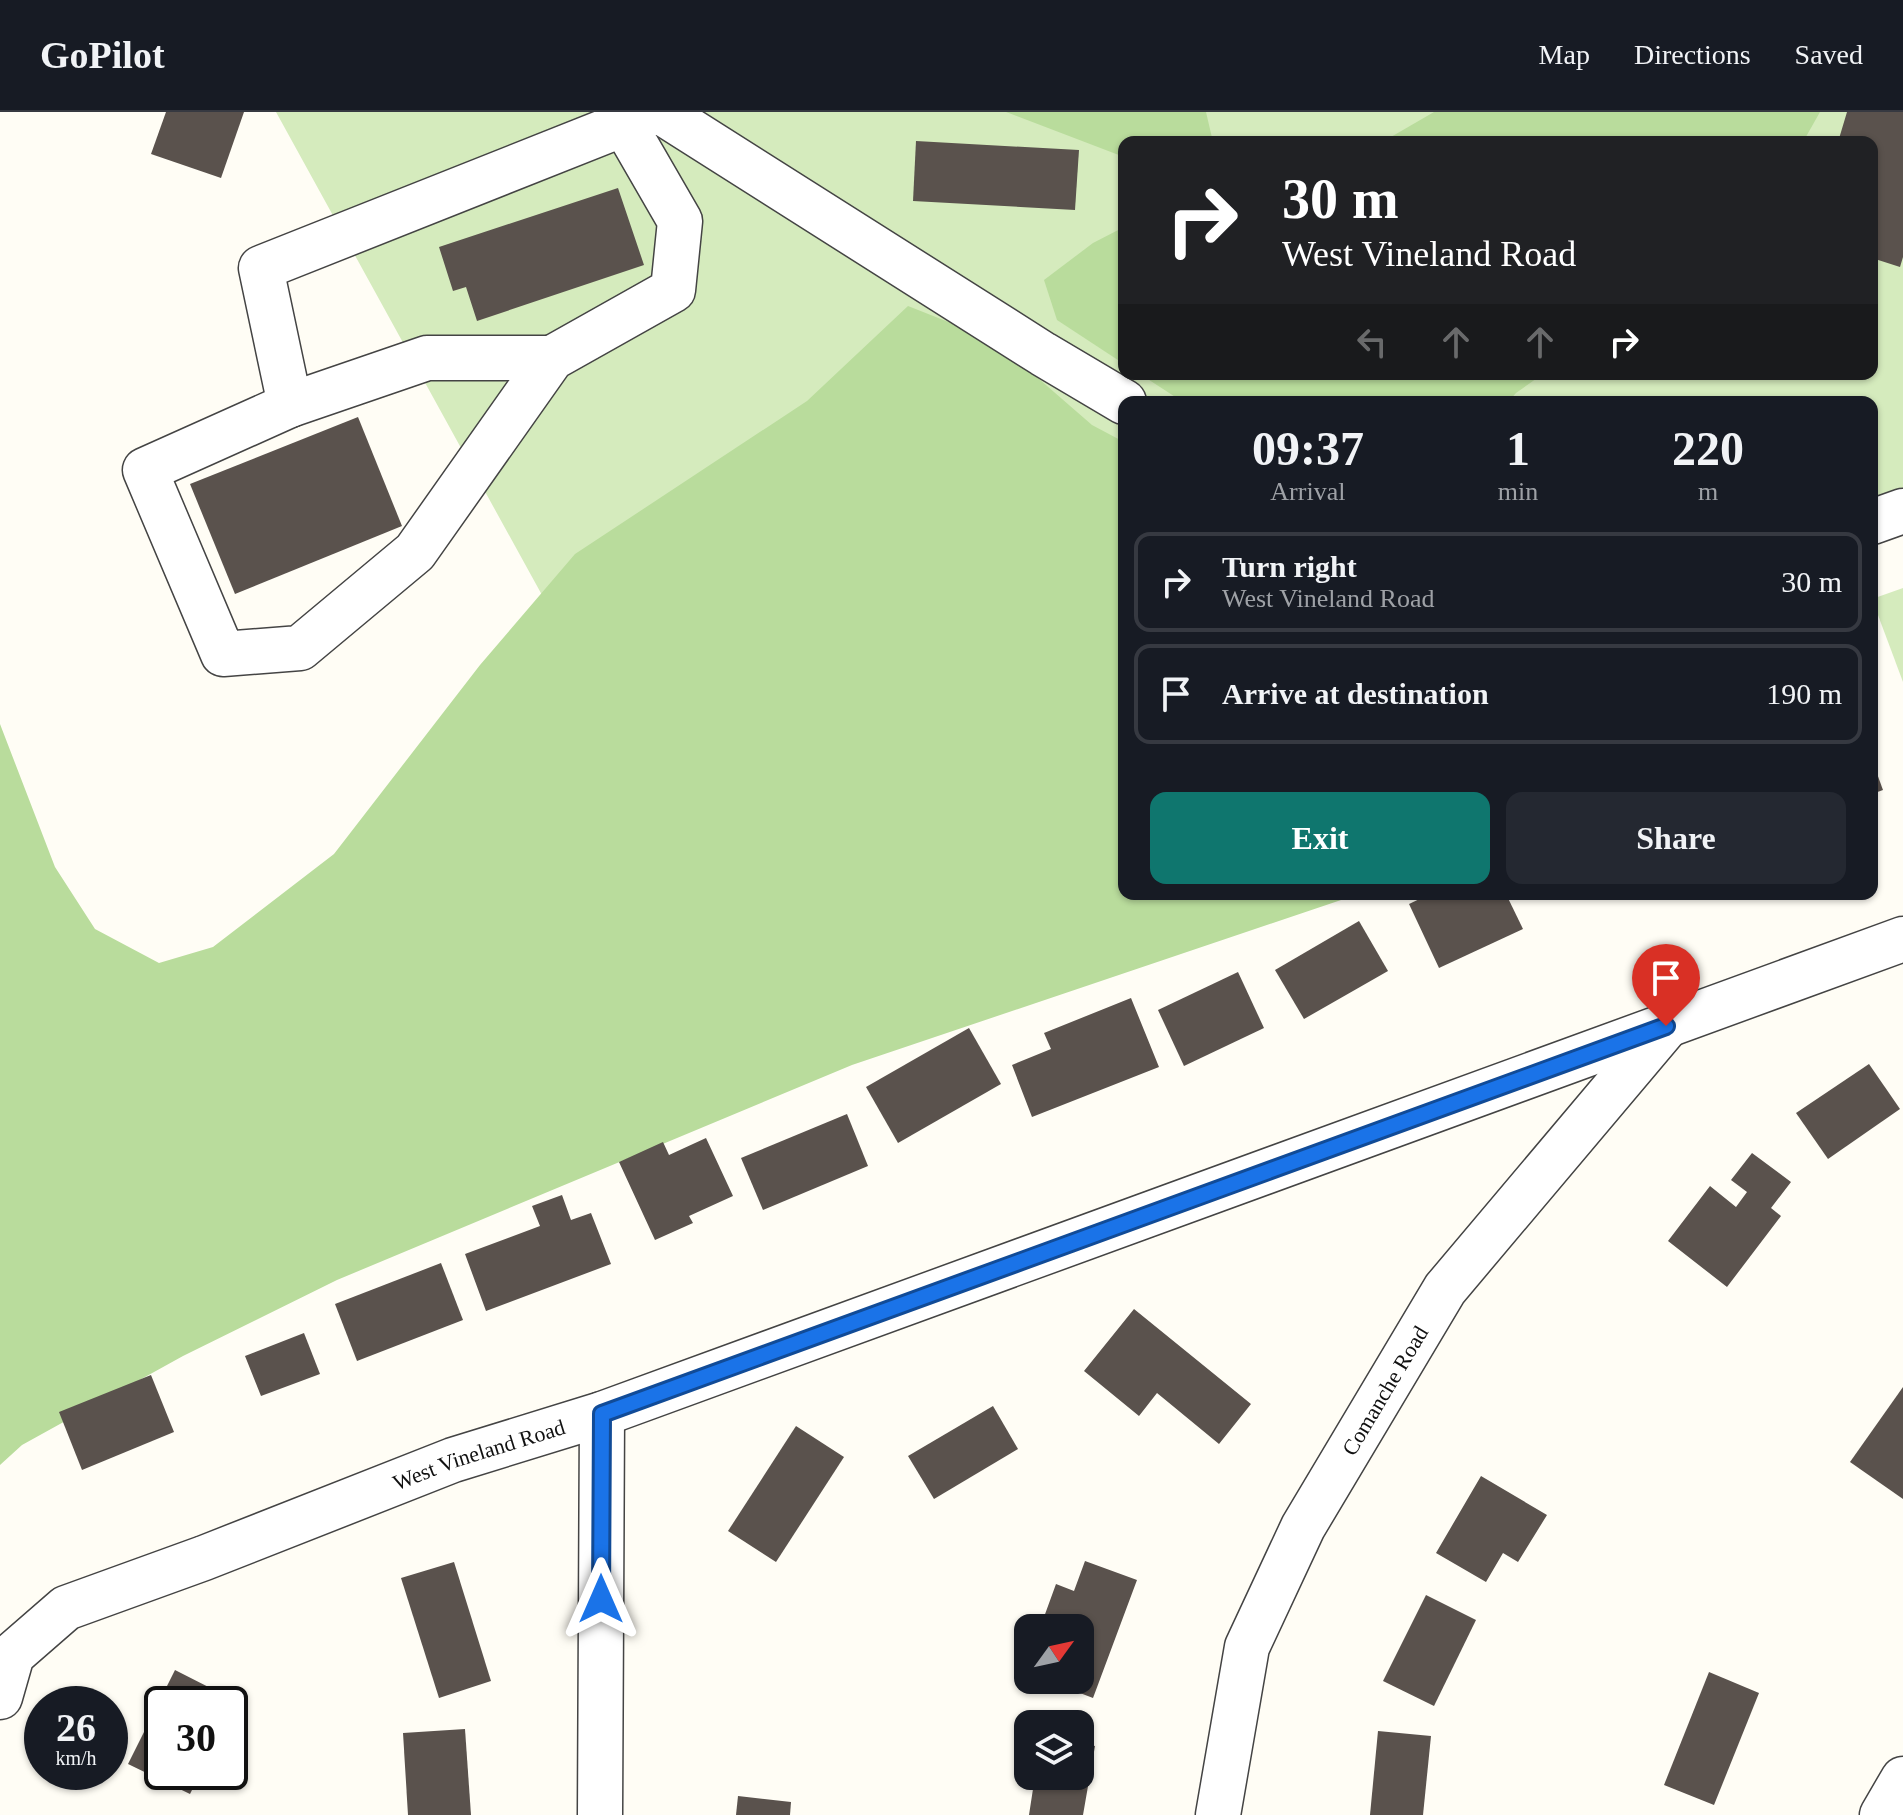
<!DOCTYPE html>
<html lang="en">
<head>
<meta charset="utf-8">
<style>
	:root { --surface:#171b24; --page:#242831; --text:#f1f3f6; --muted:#9ea1a6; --line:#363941; --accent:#0f766e }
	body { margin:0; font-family:Georgia,serif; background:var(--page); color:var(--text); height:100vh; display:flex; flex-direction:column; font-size:30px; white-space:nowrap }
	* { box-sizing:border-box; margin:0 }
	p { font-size:26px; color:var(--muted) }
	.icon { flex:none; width:44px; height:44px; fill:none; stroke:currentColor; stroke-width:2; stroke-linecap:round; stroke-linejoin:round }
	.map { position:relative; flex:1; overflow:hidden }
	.side { position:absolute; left:1118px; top:284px; width:760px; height:504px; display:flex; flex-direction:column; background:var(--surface); border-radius:16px; box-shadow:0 2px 6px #0004 }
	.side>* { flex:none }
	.guide { position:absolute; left:1118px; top:24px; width:760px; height:244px; border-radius:16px; box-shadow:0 2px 6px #0004; background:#202124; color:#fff; overflow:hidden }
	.needle { width:52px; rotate:57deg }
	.fabs { position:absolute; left:1014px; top:1502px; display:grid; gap:16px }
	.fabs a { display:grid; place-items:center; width:80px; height:80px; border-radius:16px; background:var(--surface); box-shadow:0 2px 6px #0004; font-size:40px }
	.speed { position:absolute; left:24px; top:1574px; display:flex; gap:16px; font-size:40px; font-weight:700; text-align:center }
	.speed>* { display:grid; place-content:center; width:104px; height:104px; border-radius:50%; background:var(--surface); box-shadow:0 2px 6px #0004; line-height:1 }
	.speed small { font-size:20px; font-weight:400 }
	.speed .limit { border:4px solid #111; border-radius:12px; background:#fff; color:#111 }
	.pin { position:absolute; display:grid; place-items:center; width:68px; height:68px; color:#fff; margin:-82px -34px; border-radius:50% 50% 50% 0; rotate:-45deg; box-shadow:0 0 8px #0007 }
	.pin .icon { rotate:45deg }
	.me { position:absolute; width:88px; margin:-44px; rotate:0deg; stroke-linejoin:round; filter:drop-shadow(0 0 6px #0008) }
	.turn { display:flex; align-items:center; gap:28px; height:168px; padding:0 32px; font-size:36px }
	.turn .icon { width:104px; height:104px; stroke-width:2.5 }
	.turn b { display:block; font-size:56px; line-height:68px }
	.lanes { display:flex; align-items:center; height:76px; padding:0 32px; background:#0003; justify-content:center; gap:40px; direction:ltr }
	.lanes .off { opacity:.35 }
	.eta { display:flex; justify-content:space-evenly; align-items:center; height:136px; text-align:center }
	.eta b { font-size:48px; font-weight:800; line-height:56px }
	.button { display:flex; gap:16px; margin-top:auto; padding:16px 32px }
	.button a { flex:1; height:92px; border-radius:16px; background:var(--accent); color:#fff; font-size:32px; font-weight:800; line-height:92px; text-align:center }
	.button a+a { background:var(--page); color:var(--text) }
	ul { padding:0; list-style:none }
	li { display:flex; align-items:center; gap:24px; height:100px; margin:0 16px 12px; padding:0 16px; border:4px solid var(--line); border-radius:16px }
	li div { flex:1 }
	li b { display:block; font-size:30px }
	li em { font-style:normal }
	header { display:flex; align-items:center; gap:48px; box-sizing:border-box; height:112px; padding:0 40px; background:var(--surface); border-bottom:2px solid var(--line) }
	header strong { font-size:38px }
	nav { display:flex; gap:44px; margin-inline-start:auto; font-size:28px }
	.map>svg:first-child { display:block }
</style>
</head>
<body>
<header>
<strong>GoPilot</strong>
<nav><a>Map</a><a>Directions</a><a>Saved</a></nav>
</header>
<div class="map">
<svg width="1903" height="1703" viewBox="0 0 1903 1703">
	<rect width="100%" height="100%" fill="#fffdf5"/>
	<g fill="#d5ebbd" fill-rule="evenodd">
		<path d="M276,0H1903V387L1872,397V290H1124V650L711,790ZM1124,30H1872V262H1124Z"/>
		<path d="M1903,476V570L1872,487Z"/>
	</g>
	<g fill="#b9dc9c">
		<path d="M1006,0H1206L1213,30H1124V45Z"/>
		<path d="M1434,0H1820L1803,30H1377L1384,29Z"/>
		<path d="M1124,115V252L1057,208L1044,168L1093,131Z"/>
		<path d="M908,194L994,228L1092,313L1124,330V782H1388L1347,786L852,953L337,1168L183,1244L22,1333L0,1353V612L55,755L95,817L159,851L213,835L334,742L480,553L575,442L807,289Z"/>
		<path d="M1140,262H1543L1516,281L1508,290H1183Z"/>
	</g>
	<g fill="#5a524d">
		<path d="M166,0H244L221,66L151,42Z"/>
		<path d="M1847,0H1903V145L1900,155L1872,146V30H1838Z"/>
		<path d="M916,29L1079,38L1075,98L913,89Z"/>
		<path d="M618,76L644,153L477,209L466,175L453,179L439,135Z"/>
		<path d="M358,305L402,414L235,482L190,372Z"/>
		<path d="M1872,648L1883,678L1872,682Z"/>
		<path d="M1430,782H1506L1523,817L1439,856L1409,792Z"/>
		<path d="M1359,809L1388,859L1304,907L1275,858Z"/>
		<path d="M1238,860L1264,916L1184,954L1158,898Z"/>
		<path d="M1131,886L1159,955L1032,1005L1012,953L1051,937L1044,921Z"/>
		<path d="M969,916L1001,972L898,1031L866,975Z"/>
		<path d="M1869,952L1900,997L1828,1047L1796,1001Z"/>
		<path d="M847,1002L868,1054L763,1098L741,1046Z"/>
		<path d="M706,1026L733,1084L689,1104L693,1111L655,1128L619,1050L663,1030L669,1043Z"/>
		<path d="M1752,1041L1791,1070L1771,1096L1781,1104L1727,1175L1668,1129L1710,1074L1736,1095L1747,1080L1731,1068Z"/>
		<path d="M562,1083L571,1108L591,1101L611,1152L486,1199L465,1142L540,1114L532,1094Z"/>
		<path d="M441,1151L463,1208L357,1249L335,1192Z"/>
		<path d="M1134,1197L1251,1292L1219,1332L1157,1281L1139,1304L1084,1259Z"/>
		<path d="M304,1221L320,1262L261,1284L245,1244Z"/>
		<path d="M151,1263L174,1320L82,1358L59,1300Z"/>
		<path d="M1903,1275V1387L1850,1350Z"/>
		<path d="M993,1294L1018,1337L934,1387L908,1344Z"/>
		<path d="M796,1314L844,1345L776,1450L728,1419Z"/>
		<path d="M1481,1364L1547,1403L1518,1450L1503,1441L1486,1470L1436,1441Z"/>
		<path d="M1085,1449L1137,1468L1093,1586L1046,1568H1080V1516H1040L1056,1472L1074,1479Z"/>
		<path d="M454,1450L491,1569L439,1586L401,1466Z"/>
		<path d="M1426,1483L1476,1508L1434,1594L1383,1569Z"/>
		<path d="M175,1558L236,1589L230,1601V1592H162V1660H201L190,1682L128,1652Z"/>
		<path d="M1709,1560L1759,1581L1714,1693L1664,1673Z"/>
		<path d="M465,1617L471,1703H408L403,1621Z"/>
		<path d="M1378,1619L1431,1624L1423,1703H1370Z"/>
		<path d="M1080,1631L1095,1634L1083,1703H1029L1035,1664H1080Z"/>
		<path d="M738,1684L791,1690L790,1703H736Z"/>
	</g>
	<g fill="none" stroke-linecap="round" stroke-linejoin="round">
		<g stroke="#444" stroke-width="47">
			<g id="minor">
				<path d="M661,0L1043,242L1124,290"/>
				<path d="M624,12L680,109L673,178L552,246L415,440L300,536L223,542L145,358L290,293L261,156L654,0"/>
				<path d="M290,293L427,246H552"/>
				<path d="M1872,410L1903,399"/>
				<path id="s1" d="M0,1585L12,1543L66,1496L204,1446L453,1348L602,1302L1903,827"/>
				<path d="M600,1703L602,1302"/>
				<path id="s2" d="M1218,1703L1247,1535L1303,1415L1445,1177L1665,916"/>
				<path d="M1882,1703L1903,1667"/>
			</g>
		</g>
		<use href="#minor" stroke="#fff" stroke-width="44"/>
	</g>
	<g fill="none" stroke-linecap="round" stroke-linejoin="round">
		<g stroke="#114b97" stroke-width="20">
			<path id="route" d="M601,1487L602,1302L1666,914"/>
		</g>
		<use href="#route" stroke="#1a73e8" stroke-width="14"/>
	</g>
	<g text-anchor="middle" stroke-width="8" stroke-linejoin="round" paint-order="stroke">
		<g font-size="22" fill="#111" stroke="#fff">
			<text dy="8" stroke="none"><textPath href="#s2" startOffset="462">Comanche Road</textPath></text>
			<text dy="8" stroke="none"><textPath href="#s1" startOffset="556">West Vineland Road</textPath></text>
		</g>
	</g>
</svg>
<div class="fabs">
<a><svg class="needle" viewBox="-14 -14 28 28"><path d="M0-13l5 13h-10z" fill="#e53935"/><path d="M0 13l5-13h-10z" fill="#9ea1a6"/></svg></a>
<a><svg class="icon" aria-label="layers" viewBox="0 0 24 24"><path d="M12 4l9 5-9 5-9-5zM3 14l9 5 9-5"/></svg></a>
</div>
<div class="speed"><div>26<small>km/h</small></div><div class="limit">30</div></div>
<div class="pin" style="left:1666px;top:914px;background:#d93025"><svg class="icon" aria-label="arrive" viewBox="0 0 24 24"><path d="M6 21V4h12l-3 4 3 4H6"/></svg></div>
<svg class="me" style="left:601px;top:1487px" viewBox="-20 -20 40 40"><path d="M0-17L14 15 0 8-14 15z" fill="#1a73e8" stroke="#fff" stroke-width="4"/></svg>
<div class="guide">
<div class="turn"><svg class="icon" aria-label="right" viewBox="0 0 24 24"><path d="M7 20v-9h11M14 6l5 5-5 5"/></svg><div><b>30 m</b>West Vineland Road</div></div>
<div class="lanes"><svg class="icon off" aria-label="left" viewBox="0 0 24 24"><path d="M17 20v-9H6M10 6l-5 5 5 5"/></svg><svg class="icon off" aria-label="ahead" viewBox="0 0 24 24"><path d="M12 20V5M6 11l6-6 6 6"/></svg><svg class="icon off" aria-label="ahead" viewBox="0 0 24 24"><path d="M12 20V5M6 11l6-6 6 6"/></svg><svg class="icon" aria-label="right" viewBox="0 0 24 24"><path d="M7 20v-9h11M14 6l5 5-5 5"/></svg></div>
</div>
<section class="side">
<div class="eta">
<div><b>09:37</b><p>Arrival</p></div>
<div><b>1</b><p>min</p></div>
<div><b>220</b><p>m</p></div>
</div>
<ul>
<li><svg class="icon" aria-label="right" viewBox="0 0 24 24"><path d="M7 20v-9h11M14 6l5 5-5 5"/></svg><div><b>Turn right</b><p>West Vineland Road</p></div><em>30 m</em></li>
<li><svg class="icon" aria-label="arrive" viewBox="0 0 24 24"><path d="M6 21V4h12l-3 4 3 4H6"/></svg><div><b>Arrive at destination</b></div><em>190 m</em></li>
</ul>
<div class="button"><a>Exit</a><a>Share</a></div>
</section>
</div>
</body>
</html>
